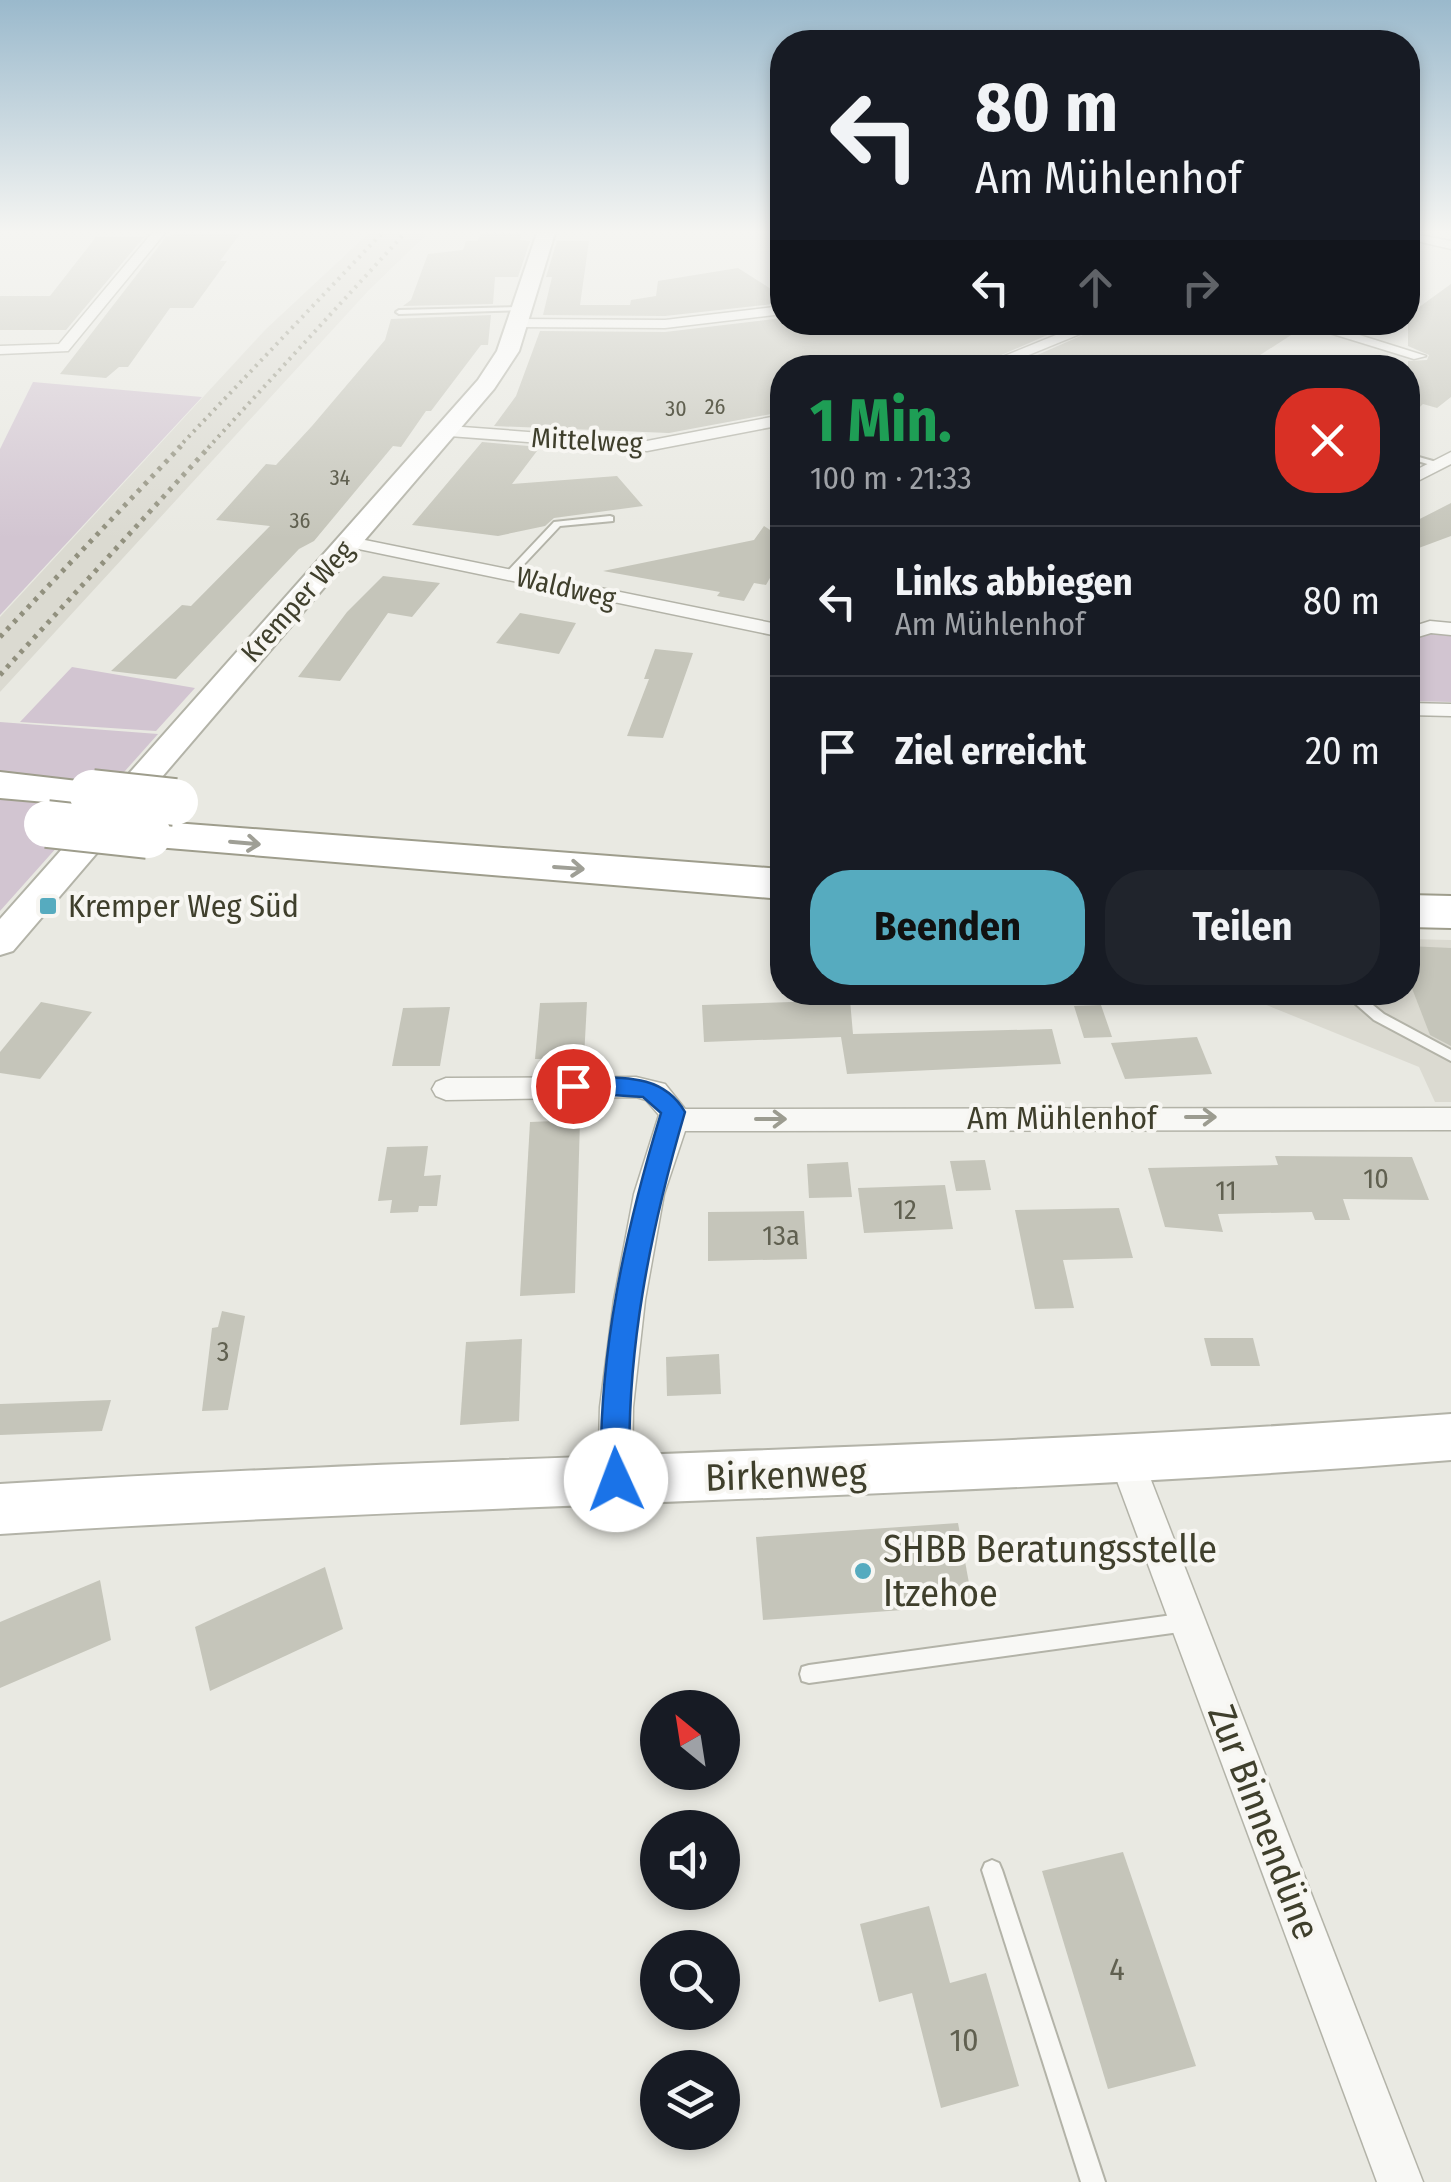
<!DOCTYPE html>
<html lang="de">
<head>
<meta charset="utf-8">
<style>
	:root { --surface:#171b24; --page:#20242c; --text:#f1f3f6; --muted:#9ea1a6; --line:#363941; --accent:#56abbf }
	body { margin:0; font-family:"Fira Sans Condensed",sans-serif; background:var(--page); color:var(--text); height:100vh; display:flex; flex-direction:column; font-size:38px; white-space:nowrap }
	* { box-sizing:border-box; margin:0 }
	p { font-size:32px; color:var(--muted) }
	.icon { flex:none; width:55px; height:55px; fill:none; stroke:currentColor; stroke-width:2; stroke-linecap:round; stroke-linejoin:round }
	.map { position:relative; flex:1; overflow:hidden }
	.drawer { position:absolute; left:770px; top:355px; width:650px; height:650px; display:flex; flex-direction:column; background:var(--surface); border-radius:40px; box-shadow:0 5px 15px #0003 }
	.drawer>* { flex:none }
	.top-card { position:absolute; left:770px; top:30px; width:650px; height:305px; border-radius:40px; box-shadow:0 5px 15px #0003; background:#171b24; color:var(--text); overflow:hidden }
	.needle { width:65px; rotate:330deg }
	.fabs { position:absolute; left:640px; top:1690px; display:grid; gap:20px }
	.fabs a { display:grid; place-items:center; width:100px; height:100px; border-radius:50%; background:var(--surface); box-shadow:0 5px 15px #0003; font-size:50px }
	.pin { position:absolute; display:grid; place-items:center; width:85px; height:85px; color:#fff; margin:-42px; border:5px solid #fff; border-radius:50%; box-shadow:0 2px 10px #0007 }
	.me { position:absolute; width:110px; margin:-55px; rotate:358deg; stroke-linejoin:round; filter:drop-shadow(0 0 8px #0008) }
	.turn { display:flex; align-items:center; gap:35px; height:210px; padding:0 40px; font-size:45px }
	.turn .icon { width:130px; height:130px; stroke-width:2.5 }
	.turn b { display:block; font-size:70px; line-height:85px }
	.lanes { display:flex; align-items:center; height:95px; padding:0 40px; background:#0003; justify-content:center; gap:50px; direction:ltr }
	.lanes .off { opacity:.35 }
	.round { display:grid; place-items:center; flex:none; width:105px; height:105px; border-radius:40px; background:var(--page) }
	.headline { display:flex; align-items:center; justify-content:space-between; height:170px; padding:0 40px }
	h1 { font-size:60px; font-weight:700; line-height:75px; color:#1e9e55 }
	.cta { display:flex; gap:20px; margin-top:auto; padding:20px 40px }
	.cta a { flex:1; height:115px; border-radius:40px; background:var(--accent); color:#111; font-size:40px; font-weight:700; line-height:115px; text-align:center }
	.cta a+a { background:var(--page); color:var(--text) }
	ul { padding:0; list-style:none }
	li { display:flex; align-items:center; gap:30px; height:150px; padding:0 40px; border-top:2px solid var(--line) }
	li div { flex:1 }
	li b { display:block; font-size:38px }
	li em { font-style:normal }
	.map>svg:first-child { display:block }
</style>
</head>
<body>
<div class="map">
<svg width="1451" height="2182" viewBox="0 0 1451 2182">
	<rect width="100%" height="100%" fill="#e9e9e2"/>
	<g fill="#dbdad1">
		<path d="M369,233H428L369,290L0,692V617L266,329Z"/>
		<path d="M1408,939L1451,940V1102H1435L1419,1067L1237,993L1408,992Z"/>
	</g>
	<g fill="#d2c5d1">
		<path d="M33,382L202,397L0,615V449Z"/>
		<path d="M1431,632L1451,635V702L1408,701V640Z"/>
		<path d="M72,667L195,688L156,731L20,722Z"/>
		<path d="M0,722L158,734L0,911Z"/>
	</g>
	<g fill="#c5c5ba">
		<path d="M481,233H522L520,240L530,241L518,277H495L493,304L403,306L411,300L428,254L463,250L466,241H478Z"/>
		<path d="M175,234H240L220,261H227L193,308H170L128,367H119L106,378L60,374L166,237Z"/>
		<path d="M96,237H144L66,330H0V296H50Z"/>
		<path d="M557,241H589L580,305H630L631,300L656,296L658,281L738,268L782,296V303L665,316L543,315L552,277H546Z"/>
		<path d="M1451,284V397L1437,408L1423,404L1408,418V361L1427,360L1429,355L1408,346V315Z"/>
		<path d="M491,315L488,345H481L431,411H426L401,447L393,446L314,541L299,549L176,679L111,671L182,605L191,606L270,526L216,520L266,464L276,465L312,426L385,340L391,319Z"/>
		<path d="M782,318V322H1077L972,368H782V412L669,433L494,426L516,396L540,331L665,332Z"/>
		<path d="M1112,322H1291L1302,328L1240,368H1008Z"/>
		<path d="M482,442L540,447L512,484L617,476L643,506L554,518L545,526L498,536L412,525Z"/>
		<path d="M1451,503V536L1408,552V525Z"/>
		<path d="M764,526L781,537L771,555L779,562L766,585L754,583L744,601L717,596L720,592L603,571L754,540Z"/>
		<path d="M383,576L440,583L412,617L388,613L340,681L298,677L347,612Z"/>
		<path d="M520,613L576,623L559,654L496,643Z"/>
		<path d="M655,649L693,653L663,738L627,736L649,679H644Z"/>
		<path d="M1408,946L1451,948V1046L1430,1035L1408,978Z"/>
		<path d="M850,1000L853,1034L1052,1029L1061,1064L847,1074L841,1037L704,1042L702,1005Z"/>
		<path d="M41,1002L92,1012L40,1079L0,1073V1052Z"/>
		<path d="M587,1002L584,1058L535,1059L540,1003Z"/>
		<path d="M1101,1005L1112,1037L1084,1038L1074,1006Z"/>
		<path d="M450,1007L440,1066H392L403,1008Z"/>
		<path d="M1197,1037L1212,1074L1125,1079L1111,1043Z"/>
		<path d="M580,1120L575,1293L520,1296L530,1122Z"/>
		<path d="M428,1146L424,1176L441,1175L437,1206H419L418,1212L390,1213L392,1200L378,1201L387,1147Z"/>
		<path d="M1275,1156L1412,1157L1429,1200L1343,1199L1350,1220H1315L1312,1212L1218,1214L1223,1232L1165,1227L1148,1168L1278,1165Z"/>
		<path d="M985,1160L991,1190L956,1191L950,1161Z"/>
		<path d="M848,1162L852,1197L809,1198L807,1164Z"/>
		<path d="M945,1185L953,1229L864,1233L858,1188Z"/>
		<path d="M1119,1208L1133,1258L1063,1260L1074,1308L1035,1309L1015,1210Z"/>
		<path d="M804,1211L807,1259L708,1261V1212Z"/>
		<path d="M222,1311L245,1316L228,1410L202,1411L212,1328L218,1327Z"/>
		<path d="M1204,1338H1253L1260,1366H1211Z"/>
		<path d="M522,1339L519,1421L460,1425L466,1342Z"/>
		<path d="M719,1354L721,1394L667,1396L666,1357Z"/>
		<path d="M111,1400L102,1431L0,1435V1404Z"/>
		<path d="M958,1523L973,1605L763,1620L756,1537Z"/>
		<path d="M325,1567L343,1629L210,1691L195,1627Z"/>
		<path d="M100,1580L111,1640L0,1688V1622Z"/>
		<path d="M1123,1852L1196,2066L1108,2089L1042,1871Z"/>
		<path d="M929,1906L950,1983L986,1973L1019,2086L941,2108L912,1993L879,2002L860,1924Z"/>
	</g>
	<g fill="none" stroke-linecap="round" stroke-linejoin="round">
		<g stroke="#b3b3a8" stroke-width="4">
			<g id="lane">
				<path d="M521,307L523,310L399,314L396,312L399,310Z"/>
				<path d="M1408,454L1440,463L1441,465L1437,467L1408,458Z"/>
				<path d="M610,516L613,517V521L560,526L513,576L505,574L554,522Z"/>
				<path d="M1342,992H1357L1384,1014L1451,1050V1061L1374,1020Z"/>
				<path d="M1187,1613L1194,1615L1196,1622L1194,1629L1187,1631L809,1683L802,1681L800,1674L802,1667L809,1665Z"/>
				<path d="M992,1860L999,1863L1002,1870L1105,2182H1081L982,1870L985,1863Z"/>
			</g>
		</g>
		<g stroke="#b3b3a8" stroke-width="3">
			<g id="street">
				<path d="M152,233H165L68,351L0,354V346L59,344Z"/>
				<path d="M1408,233L1451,241V249L1408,239Z"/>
				<path d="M782,306V314L665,328L517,327L510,323L517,319L665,320Z"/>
				<path d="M1088,322H1109L997,368H975Z"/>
				<path d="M1294,322H1318L1426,356L1414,359Z"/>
				<path d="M782,415V425L647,451L449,436L441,431L449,426L647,441Z"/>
				<path d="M1451,452V464L1408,486V474Z"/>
				<path d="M350,537L782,625V637L344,546L341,542Z"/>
				<path d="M1430,621L1451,623V635L1431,633L1408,640V628Z"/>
				<path d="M1408,703L1451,704V716L1408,715Z"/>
				<path d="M636,1077L665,1084L685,1109L1451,1108V1130L685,1131L664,1194L645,1300L633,1407L632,1480L627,1492L615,1496L603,1492L598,1480L600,1407L614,1300L634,1194L659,1115L646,1100L636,1097L446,1100L436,1096L432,1089L436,1082L446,1078Z"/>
				<path d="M1127,1446L1139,1451L1144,1462L1423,2182H1377L1110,1462L1115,1451Z"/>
			</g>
		</g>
		<g stroke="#b3b3a8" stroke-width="4">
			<g id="secondary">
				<path d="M537,233H555L519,351L494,389L13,951L0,955V919L478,380L497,351Z"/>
				<path d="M1451,1414V1460C968,1499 483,1502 0,1534V1484C483,1454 968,1451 1451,1414Z"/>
			</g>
		</g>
		<g stroke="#9e9d8c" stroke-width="4">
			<g id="highway">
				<path d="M0,772L95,783L101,792L95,801L80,805L0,798Z"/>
				<path d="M148,821L782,869V899L132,845L126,835L132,825Z"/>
				<path d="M1408,895L1451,896V928L1408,927Z"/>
			</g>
		</g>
		<use href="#lane" fill="#f8f8f5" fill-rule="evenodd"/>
		<use href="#street" fill="#f8f8f5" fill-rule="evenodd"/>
		<use href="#secondary" fill="#fff" fill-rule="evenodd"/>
		<use href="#highway" fill="#fff" fill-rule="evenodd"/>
		<g stroke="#91907e" stroke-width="4" stroke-dasharray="2.5 5" stroke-linecap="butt">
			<path d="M178,448L382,233"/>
			<path d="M208,448L405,233"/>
		</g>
		<g stroke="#91907e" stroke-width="5" stroke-dasharray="4 6" stroke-linecap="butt">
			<path d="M0,637L181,446"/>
			<path d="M0,675L210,446"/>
		</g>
		<g stroke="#9e9d8c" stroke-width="50" stroke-linecap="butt">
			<g id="highway-bridge">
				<path d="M92,793L175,802"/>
				<path d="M47,824L148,835"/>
			</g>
		</g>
		<use href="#highway-bridge" stroke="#fff" stroke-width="46"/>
	</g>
	<defs><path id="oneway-shaft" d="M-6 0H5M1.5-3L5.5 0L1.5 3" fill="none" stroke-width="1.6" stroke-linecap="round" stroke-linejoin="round" transform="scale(2.5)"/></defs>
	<g stroke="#9f9f96">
		<use href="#oneway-shaft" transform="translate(245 843) rotate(5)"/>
		<use href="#oneway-shaft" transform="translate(569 868) rotate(4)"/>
	</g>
	<g stroke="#9c9c90">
		<use href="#oneway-shaft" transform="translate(1201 1117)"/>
		<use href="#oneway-shaft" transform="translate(771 1119)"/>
	</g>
	<linearGradient id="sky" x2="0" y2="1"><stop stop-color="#9ab9cc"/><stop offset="0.43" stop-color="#f5f5f2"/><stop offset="1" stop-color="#f5f5f2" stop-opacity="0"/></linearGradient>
	<rect width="1451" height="539" fill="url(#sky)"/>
	<path fill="#1a73e8" stroke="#114b97" stroke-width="2.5" d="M573,1077C615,1079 661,1070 685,1112C650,1231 625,1355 630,1480L626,1489L616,1493L605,1489L601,1480C598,1355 625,1231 661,1113L643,1097L565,1092L562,1086Z"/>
	<g fill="#56abbf" stroke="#f7f6f2" stroke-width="4">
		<rect x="38" y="896" width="20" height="20" rx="5"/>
		<circle cx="863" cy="1571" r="10"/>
	</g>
	<g text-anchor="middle" stroke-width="8" stroke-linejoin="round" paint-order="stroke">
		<g font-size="22" fill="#606050">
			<text x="715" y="414">26</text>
			<text x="676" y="416">30</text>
			<text x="340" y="485">34</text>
			<text x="300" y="528">36</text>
		</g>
		<g font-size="28" fill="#3f3f2c" stroke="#f7f6f2">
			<text transform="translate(587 440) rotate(3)" y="10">Mittelweg</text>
			<text transform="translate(566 587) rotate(13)" y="10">Waldweg</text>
			<text transform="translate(297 601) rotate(-48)" y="10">Kremper Weg</text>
		</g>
		<g font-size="28" fill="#606050">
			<text x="1376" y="1188">10</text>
			<text x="1226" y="1200">11</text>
			<text x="905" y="1219">12</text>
			<text x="781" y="1245">13a</text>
			<text x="223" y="1361">3</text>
		</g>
		<g font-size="32" fill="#3f3f2c" stroke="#f7f6f2" text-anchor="start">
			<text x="68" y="917">Kremper Weg Süd</text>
		</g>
		<g font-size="32" fill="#3f3f2c" stroke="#f7f6f2">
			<text x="1062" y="1129">Am Mühlenhof</text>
		</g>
		<g font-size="32" fill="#606050">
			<text x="1117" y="1980">4</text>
			<text x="964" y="2051">10</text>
		</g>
		<g font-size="38" fill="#3f3f2c" stroke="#f7f6f2">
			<text transform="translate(786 1475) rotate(-2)" y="13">Birkenweg</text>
			<text transform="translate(1264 1822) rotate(69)" y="13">Zur Binnendüne</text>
		</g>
		<g font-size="38" fill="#3f3f2c" stroke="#f7f6f2" text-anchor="start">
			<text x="883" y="1562">SHBB Beratungsstelle<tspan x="883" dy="44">Itzehoe</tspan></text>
		</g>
	</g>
</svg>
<div class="fabs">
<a><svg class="needle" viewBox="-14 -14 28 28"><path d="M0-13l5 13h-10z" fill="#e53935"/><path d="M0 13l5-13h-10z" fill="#9ea1a6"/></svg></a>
<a><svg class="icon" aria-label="sound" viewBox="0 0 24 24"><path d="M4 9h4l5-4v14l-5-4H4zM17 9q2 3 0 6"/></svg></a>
<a><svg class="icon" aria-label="search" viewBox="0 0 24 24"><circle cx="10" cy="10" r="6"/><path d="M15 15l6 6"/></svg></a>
<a><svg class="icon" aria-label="layers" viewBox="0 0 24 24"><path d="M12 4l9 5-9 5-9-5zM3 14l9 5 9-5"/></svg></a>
</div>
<div class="pin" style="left:573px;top:1086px;background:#d93025"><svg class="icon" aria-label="arrive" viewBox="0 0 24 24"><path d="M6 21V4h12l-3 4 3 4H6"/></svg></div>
<svg class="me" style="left:616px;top:1480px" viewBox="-20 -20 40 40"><circle r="19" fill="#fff"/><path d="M0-13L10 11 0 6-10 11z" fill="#1a73e8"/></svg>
<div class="top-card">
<div class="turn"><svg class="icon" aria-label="left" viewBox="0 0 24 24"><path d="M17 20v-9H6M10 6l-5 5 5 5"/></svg><div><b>80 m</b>Am Mühlenhof</div></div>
<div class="lanes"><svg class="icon" aria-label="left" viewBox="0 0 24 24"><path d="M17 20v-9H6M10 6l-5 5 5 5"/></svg><svg class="icon off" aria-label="ahead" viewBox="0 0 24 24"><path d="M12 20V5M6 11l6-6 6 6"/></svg><svg class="icon off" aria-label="right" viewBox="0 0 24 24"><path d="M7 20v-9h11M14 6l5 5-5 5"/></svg></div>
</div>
<section class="drawer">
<div class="headline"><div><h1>1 Min.</h1><p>100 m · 21:33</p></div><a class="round" style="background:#d93025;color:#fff"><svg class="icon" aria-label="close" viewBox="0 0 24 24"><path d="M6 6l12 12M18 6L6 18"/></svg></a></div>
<ul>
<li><svg class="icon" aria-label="left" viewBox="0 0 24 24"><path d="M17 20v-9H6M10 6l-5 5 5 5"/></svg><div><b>Links abbiegen</b><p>Am Mühlenhof</p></div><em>80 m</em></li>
<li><svg class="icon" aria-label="arrive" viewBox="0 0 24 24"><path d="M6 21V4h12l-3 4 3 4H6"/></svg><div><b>Ziel erreicht</b></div><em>20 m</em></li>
</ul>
<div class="cta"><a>Beenden</a><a>Teilen</a></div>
</section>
</div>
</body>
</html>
